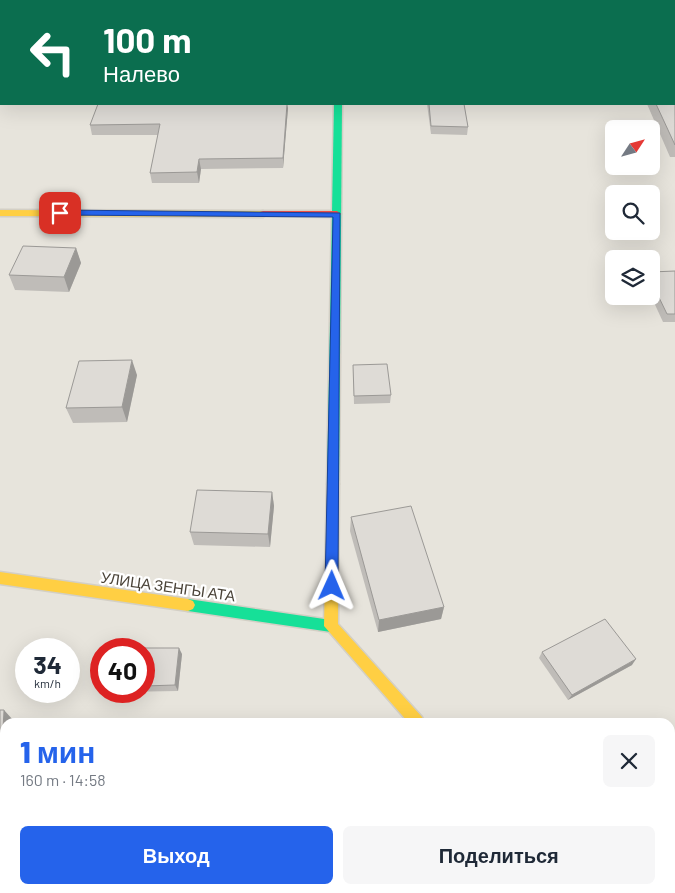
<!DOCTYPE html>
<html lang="ru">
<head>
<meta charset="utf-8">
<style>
	:root { --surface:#fff; --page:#f6f6f7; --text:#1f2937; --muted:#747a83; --accent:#2563eb }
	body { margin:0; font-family:Barlow,sans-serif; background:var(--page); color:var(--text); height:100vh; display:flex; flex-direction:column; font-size:19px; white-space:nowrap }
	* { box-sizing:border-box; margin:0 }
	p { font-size:16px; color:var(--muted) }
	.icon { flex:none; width:28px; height:28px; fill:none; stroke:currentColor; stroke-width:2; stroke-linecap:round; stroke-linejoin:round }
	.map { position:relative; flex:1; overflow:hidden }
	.details { position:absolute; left:0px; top:718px; width:675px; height:176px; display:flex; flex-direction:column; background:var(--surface); border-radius:15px 15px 0 0; box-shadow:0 5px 20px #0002 }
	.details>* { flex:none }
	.banner { position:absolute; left:0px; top:0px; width:675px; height:105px; box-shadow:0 5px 20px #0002; background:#0b6e4f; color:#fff; overflow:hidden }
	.needle { width:32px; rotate:54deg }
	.buttons { position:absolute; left:605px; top:120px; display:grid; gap:10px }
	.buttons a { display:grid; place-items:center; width:55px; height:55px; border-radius:8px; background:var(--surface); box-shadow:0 5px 20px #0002; font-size:25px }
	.speed { position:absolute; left:15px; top:638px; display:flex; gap:10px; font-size:25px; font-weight:700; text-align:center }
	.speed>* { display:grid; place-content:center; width:65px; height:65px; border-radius:50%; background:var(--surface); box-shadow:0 5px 20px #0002; line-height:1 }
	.speed small { font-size:12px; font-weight:400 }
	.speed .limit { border:8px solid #d22; background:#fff; color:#111 }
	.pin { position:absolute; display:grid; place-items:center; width:42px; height:42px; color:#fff; margin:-21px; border-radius:10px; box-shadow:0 2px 8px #0006 }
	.me { position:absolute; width:55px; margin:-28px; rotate:1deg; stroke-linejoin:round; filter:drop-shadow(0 0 4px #0008) }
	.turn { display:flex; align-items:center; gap:18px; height:105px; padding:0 20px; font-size:22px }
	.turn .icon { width:65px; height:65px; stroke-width:2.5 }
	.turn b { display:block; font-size:35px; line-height:42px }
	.round { display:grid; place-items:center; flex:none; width:52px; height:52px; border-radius:8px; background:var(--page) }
	.overview { display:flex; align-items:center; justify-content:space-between; height:85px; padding:0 20px }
	h1 { font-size:30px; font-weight:800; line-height:38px; color:var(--accent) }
	.cta { display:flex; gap:10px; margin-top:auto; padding:10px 20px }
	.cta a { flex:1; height:58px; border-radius:8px; background:var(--accent); color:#fff; font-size:20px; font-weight:800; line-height:58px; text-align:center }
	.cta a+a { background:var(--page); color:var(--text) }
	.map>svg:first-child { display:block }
</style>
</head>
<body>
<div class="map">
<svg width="675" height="893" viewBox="0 0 675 893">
	<rect width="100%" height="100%" fill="#f4f2ee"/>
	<path fill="#e7e4dc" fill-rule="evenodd" d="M0,0H675V893H0ZM1,1H674V104H1ZM614,129H651V166H614ZM614,194H651V231H614ZM614,259H651V296H614ZM26,649H69V691H26ZM101,649H144V691H101ZM5,722H670V889H5Z"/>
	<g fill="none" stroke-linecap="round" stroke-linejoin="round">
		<g stroke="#d2d0cb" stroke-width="2">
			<g id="street">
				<path d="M674,0L675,1V12L674,1H671Z"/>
				<rect x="0" y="23" width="1" height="10"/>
			</g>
		</g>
		<g stroke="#d3cfc5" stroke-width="3">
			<g id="fast">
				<path d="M334,104H342L339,484L337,487H329L327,484Z"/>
				<path d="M188,599L331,620L336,622L338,626L336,630L331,632L188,611L183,609L181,605L183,601Z"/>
				<path d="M556,889H574L576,893H558Z"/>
			</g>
		</g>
		<g stroke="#d3cfc5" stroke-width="3">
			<g id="slow">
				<path d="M0,210L263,211L267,214L263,217L0,216Z"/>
				<path d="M333,479L337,481L339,484L338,624L422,717L424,722H408L324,626L327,484L329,481Z"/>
				<path d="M0,572L188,599L193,601L195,605L193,609L188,611L0,584Z"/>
			</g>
		</g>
		<g stroke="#d3cfc5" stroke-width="3">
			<g id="jam">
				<rect x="336" y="0" width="6" height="1"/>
				<path d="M263,211H337L341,214L337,217L260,216V212Z"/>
			</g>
		</g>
		<use href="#street" fill="#fdfdfc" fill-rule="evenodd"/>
		<use href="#fast" fill="#16e098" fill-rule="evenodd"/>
		<use href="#slow" fill="#ffcf43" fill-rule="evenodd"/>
		<use href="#jam" fill="#f24e42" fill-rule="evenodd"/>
	</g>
	<g fill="#bfbcb8">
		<path d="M675,82V157H670L647,104H674Z"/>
		<path d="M427,104H464L468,127L467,135L431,134Z"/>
		<path d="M288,108L283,168L201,169L199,183H152L150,173L158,135H92L90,125Z"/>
		<path d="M76,248L81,263L69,292L15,290L9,275Z"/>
		<path d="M675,271V322H663L651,296V272Z"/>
		<path d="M353,365L391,395L390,403L354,404Z"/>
		<path d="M137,375L127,422L73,423L66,408Z"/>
		<path d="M272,492L274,506L270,547L194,545L190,532Z"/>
		<path d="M351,517L444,607L441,619L378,632L350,531Z"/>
		<path d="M144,649L182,654L178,691L118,692L144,691Z"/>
		<path d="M542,652L632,665L568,700L539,658Z"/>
	</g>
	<g fill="#9b9996">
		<path d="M1,45V60L0,62V47Z"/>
		<path d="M287,104L288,108L283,168V158Z"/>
		<path d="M199,159L201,169L199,183L197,172Z"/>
		<path d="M76,248L81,263L69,292L64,277Z"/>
		<path d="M132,360L137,375L127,422L122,407Z"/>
		<path d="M272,492L274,506L270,547L268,534Z"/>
		<path d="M444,607L441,619L378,632L379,620Z"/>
		<path d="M179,648L182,654L178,691L175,685Z"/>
		<path d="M636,659L632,665L568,700L572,695Z"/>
		<path d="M4,710L13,720V722H5V779L0,780Z"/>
	</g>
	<g fill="#dedbd6" stroke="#9b9996">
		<path d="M0,33H1V45L0,47Z"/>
		<path d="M674,80L675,82V145L656,104H674Z"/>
		<path d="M98,104H287L283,158L199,159L197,172L150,173L160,124L90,125Z"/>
		<path d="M429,104H464L468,127L431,126Z"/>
		<path d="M23,246L76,248L64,277L9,275Z"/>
		<path d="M675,271V314H667L651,281V272Z"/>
		<path d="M132,360L122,407L66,408L79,361Z"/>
		<path d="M387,364L391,395L354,396L353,365Z"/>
		<path d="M197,490L272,492L268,534L190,532Z"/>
		<path d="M411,506L444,607L379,620L351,517Z"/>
		<path d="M605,619L636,659L572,695L542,652Z"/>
		<path d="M121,648H179L175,685L144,686V649Z"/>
		<path d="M0,710H4L1,769H0Z"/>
		<path d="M670,772L673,776L670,778Z"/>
	</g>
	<path fill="#2563eb" stroke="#184099" d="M60,210L340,213L338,586L336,591L332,592L327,591L325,586L333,217L56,215V211Z"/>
	<g text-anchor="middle" stroke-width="4.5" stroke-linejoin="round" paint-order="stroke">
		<g font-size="15" fill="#4b4439" stroke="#fff">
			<text transform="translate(168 587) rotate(8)" y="5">УЛИЦА ЗЕНГЫ АТА</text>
		</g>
	</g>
</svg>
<div class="buttons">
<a><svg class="needle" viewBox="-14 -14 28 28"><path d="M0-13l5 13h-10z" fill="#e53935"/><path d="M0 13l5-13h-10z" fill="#747a83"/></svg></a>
<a><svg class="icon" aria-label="search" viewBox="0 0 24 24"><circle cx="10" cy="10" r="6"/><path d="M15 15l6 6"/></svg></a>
<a><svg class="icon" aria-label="layers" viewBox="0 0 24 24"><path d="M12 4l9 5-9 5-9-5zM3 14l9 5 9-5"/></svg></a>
</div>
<div class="speed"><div>34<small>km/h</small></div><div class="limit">40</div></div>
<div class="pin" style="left:60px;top:213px;background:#d93025"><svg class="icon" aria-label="arrive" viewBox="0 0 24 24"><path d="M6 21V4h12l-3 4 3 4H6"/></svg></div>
<svg class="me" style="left:332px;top:586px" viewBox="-20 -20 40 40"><path d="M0-17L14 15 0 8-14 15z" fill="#2563eb" stroke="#fff" stroke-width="4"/></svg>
<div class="banner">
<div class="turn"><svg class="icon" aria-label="left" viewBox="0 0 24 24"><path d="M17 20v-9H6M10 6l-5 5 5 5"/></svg><div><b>100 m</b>Налево</div></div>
</div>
<section class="details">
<div class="overview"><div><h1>1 мин</h1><p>160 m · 14:58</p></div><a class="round"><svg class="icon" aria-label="close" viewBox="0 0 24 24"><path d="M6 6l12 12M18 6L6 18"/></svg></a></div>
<div class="cta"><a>Выход</a><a>Поделиться</a></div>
</section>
</div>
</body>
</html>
